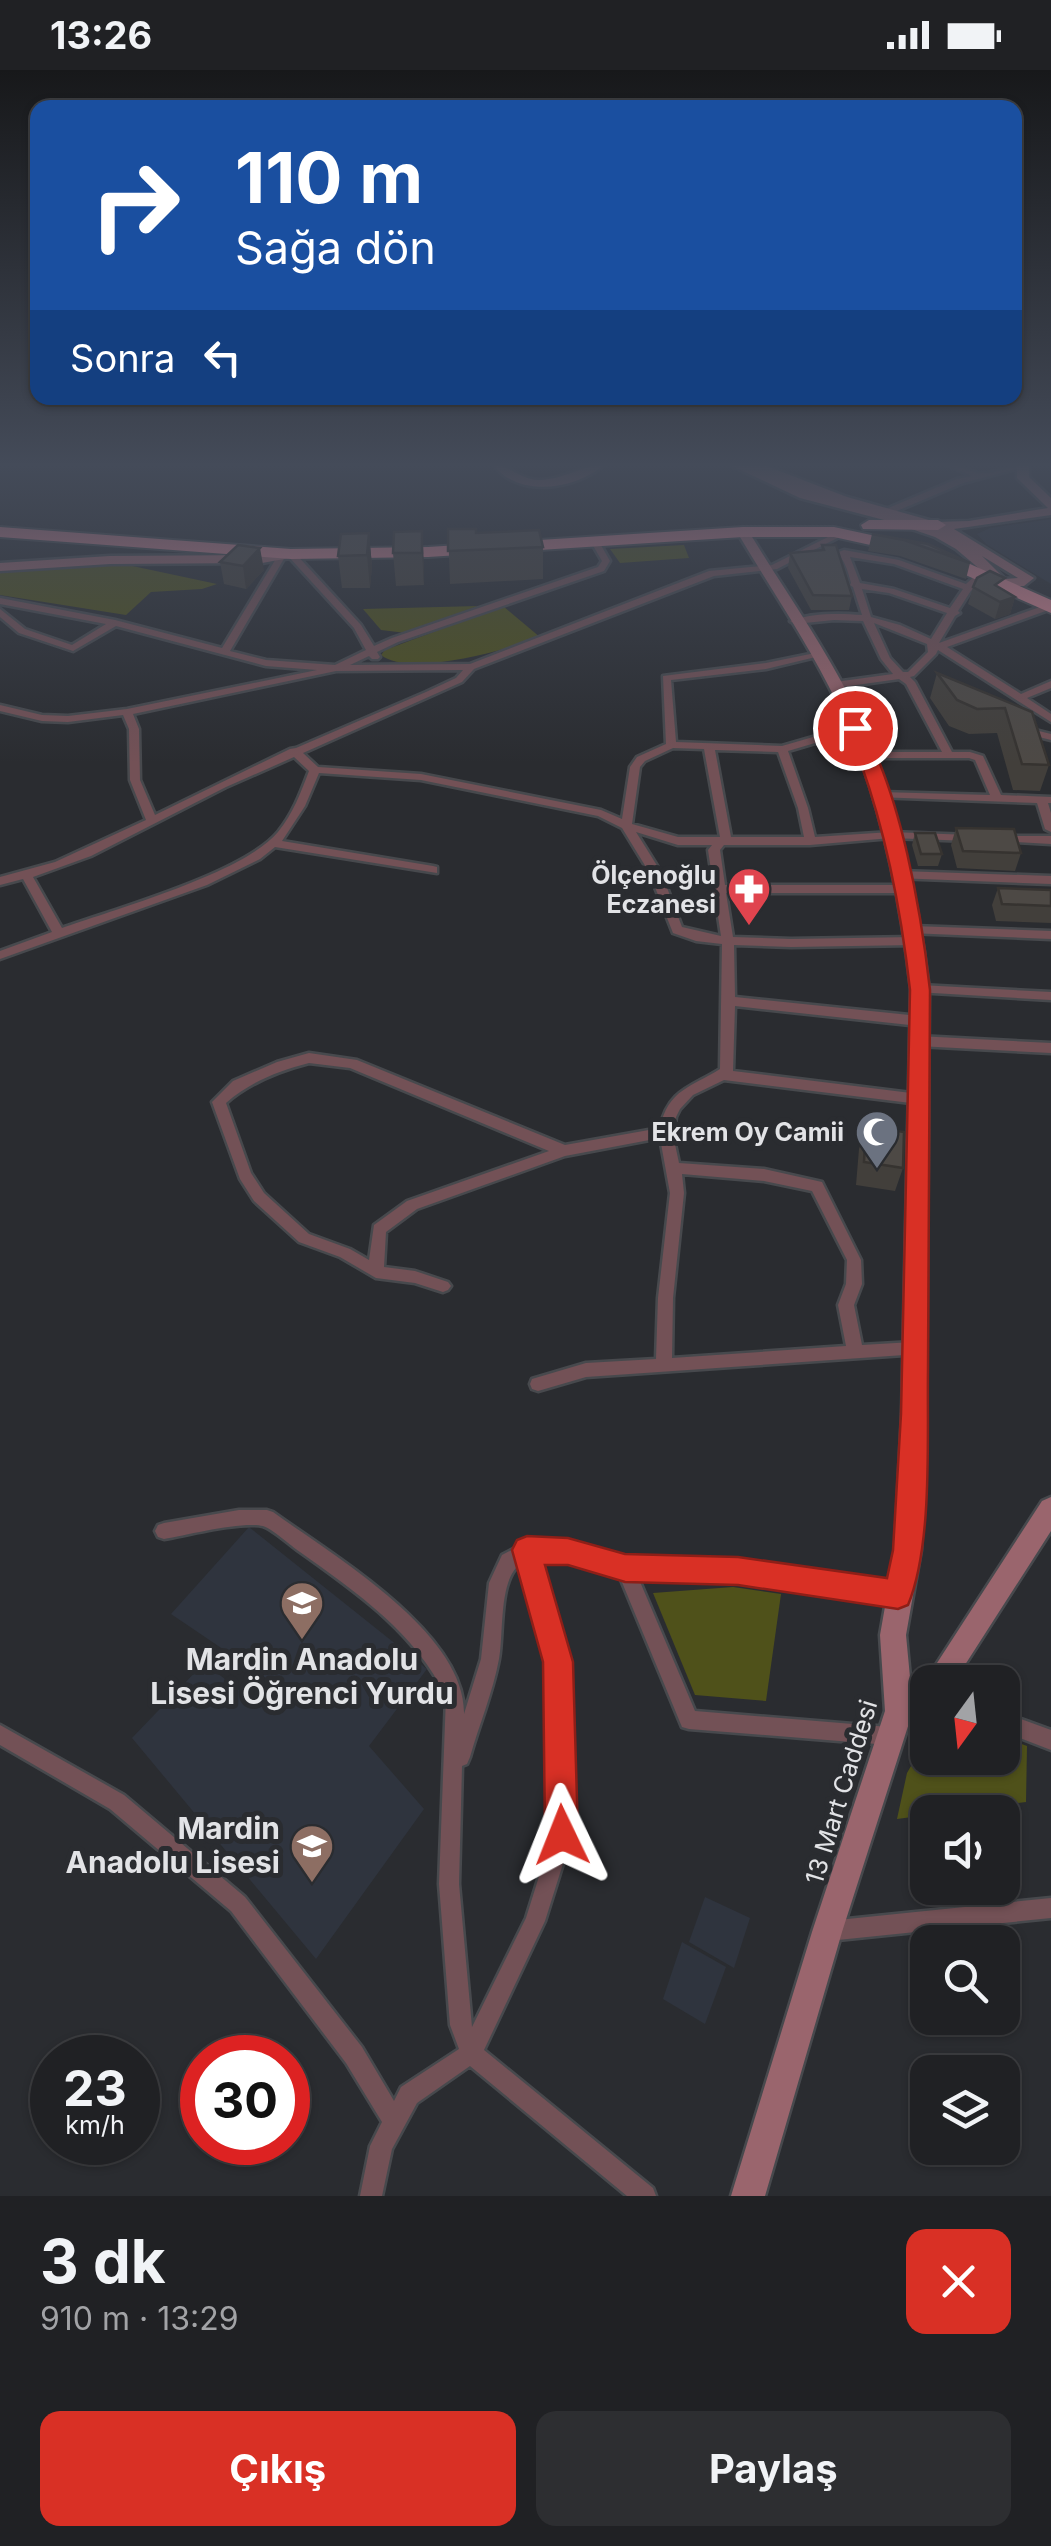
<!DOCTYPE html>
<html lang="tr">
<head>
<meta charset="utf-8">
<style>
	:root { --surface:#202124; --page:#2d2e31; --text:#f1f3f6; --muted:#a2a3a6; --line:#3d3e41; --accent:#d93025 }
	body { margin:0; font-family:Inter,sans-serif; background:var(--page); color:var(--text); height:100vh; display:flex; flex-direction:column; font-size:38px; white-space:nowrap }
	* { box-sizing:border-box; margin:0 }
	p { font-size:32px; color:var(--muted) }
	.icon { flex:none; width:55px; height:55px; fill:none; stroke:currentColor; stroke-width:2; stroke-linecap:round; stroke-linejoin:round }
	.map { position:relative; height:2126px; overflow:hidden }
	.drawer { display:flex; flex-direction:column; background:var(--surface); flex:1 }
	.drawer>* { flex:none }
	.banner { position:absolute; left:30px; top:30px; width:992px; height:305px; border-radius:20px; box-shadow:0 2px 8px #0004,0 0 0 2px var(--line); background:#1a4fa0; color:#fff; overflow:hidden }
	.needle { width:65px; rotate:195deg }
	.tools { position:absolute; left:910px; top:1595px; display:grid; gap:20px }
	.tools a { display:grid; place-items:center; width:110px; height:110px; border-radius:20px; background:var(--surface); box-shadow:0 2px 8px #0004,0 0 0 2px var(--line); font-size:50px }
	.speed { position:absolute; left:30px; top:1965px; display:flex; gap:20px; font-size:50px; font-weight:700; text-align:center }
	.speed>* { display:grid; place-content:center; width:130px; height:130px; border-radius:50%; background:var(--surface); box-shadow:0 2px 8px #0004,0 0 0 2px var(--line); line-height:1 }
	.speed small { font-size:25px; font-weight:400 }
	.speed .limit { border:15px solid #d22; background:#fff; color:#111 }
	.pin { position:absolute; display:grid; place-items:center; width:85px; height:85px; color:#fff; margin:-42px; border:5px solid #fff; border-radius:50%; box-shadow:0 2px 10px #0007 }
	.me { position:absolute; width:110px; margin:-55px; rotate:358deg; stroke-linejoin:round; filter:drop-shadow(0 0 8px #0008) }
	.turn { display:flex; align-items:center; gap:35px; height:210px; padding:0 40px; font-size:45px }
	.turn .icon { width:130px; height:130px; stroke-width:2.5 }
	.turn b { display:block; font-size:70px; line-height:85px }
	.then { display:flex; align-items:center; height:95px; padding:0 40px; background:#0003; gap:20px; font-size:38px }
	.round { display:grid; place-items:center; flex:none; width:105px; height:105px; border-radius:20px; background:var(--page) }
	.summary { display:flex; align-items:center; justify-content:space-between; height:170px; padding:0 40px }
	h1 { font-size:60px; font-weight:700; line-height:75px }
	.button { display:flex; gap:20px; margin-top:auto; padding:20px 40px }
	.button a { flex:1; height:115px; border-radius:20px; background:var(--accent); color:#fff; font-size:40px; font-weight:700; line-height:115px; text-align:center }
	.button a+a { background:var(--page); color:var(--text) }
	.status { display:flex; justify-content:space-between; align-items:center; height:70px; padding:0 50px; background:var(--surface); direction:ltr }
	.status svg { height:28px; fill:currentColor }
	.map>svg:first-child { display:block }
</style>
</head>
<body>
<div class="status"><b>13:26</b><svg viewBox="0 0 49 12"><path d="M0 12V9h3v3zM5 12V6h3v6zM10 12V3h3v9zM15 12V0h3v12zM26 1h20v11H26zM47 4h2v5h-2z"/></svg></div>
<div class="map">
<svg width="1051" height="2126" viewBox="0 0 1051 2126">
	<rect width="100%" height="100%" fill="#2a2c30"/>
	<g fill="#2f343e">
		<path d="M1051,449V514L986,474L977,464L990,458Z"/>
		<path d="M249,1457L427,1599L369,1676L424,1739L316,1889L132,1668L204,1593L256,1633L279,1617L171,1544Z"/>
		<path d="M705,1827L750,1848L734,1898L689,1872Z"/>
		<path d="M682,1872L726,1897L705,1954L663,1929Z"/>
	</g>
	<g fill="#4f511a">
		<path d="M684,475L689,488L620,493L610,479Z"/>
		<path d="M123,494L217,514L202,519L151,522L126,545L0,525V503Z"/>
		<path d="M478,536L406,563L381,560L363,539Z"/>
		<path d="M503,536L541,568C506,579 411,608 381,585L385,580Z"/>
		<path d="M733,1517L781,1524L766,1631L695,1625L653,1523Z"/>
		<path d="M1003,1667L1027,1676L1026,1732L897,1749L907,1703L927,1668L928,1688H1002Z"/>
	</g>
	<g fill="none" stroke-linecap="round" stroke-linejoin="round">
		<g stroke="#47494d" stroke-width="5">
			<g id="street">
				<path d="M947,395C960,395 971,403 982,403C997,404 1012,395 1027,396L963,413L892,443H886V439L957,409L972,406Z"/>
				<path d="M840,461L847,463L777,499L714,506L474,599L462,612L303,683L318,697L421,704L601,740L622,749L630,697L637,687L666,674L663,606L766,593L820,582V586L766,599L671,610L676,672L782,676L851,656H859V660L788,681L808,738L815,767L891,762L970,765L976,768L970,771L891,768L810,775H724L720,780L725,815H902L908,819L902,823H726L733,867L791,869L915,867L921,871L915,875L791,877L734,875L735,927L919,946L925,951L919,956L735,936L733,1001L919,1024L926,1029L919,1034L724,1010L693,1025L680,1039L676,1047L673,1065L679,1093L764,1099L822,1112L861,1190L862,1214L854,1235L862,1275L913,1272L919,1274L921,1279L919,1284L586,1307L538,1321L532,1319L530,1314L532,1309L586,1293L656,1289L658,1228L670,1123L660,1068L565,1086L417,1139L386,1162L384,1197L415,1201L448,1212L451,1216L448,1220L443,1222L415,1213L376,1208L340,1187L299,1172L254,1131L240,1109L212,1032L233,1011L277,992L309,983L357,990L565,1075L660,1058C668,1019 692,1017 720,999L722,874L696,871L673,863L649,802L622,758L598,746L421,710L319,703L305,736L282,771L433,796L437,797V803L275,777L260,789L207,815L0,889V881L52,862L23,809L0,815V807L55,792L146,750L130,710L129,659L123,645L68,652L42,651L0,641V635L42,645L68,646L127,639L317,600L266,596L116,556L73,581L19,563L0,547V539L25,559L72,575L106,554L0,534V528L115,550L222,578L277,487L281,484L285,487L230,581L266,590L335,595L366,580L354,558L288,486V482H294L361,555L374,576L392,568L598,497L602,491L591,472L598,470L610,491L604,501L398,572L377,582L380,587L378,589H372L369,586L350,595L470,594L709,501L772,495ZM463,600L456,608L426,622L296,678L290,679L155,745L140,710L139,659L133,644L336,601ZM673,678L704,679L720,767H678L632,754L640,697L645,691ZM715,680L778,682L798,738L804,767H731ZM294,687L309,701C301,722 293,744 278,762C244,803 115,839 62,858L33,807L91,786L226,717ZM636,762L678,775H712L708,780L721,866L682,857L661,802ZM309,993L350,998L549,1081L407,1131L374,1155L369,1190L350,1179L309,1164L264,1123L251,1103L226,1033C250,1012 278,1001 309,993ZM682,1104L764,1111L812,1121L847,1190L846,1214L838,1235L846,1276L672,1288L673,1228L684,1123Z"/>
				<path d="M844,480L899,490L966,514L979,502H985V506L970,522L958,541L960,543L955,546L939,573L1051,533V539L947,577L1021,624L1051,611V618L1027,628L1051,644V652L938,580L936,584L914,606L910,607L915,612L952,682H970L983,686L1001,725L1051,727V733H1048L1051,743V762L1045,759L1037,733L876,727L875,725L880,722L990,725L975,690L969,688H866L861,685L866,682H942L906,614L899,609L835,618L830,615L835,612L893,604L881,589L863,551L834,550L795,554L790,551C811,543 839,543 862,545L853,517L850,515L851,513C848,502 845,489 836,483ZM850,487L894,494L963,519L950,538L894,519L860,513ZM862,519L889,523L947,543L931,569L900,555L871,547ZM874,553L927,574L928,582L908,602H903L890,588Z"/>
				<path d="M1023,657L1051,664V670L1019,662V658Z"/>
				<path d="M1002,766H1051V774L998,771L996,769Z"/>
				<path d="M900,801L1051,806V814L896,808L894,805Z"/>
				<path d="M913,856L1051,861V869L909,863L907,860L909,857Z"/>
				<path d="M920,915L1051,922V930L916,922L914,919Z"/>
				<path d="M918,966L1051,973V983L918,976L912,971Z"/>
				<path d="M239,1440H267L273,1442C332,1485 466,1563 464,1644L481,1589L489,1513L502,1485L527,1472L568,1474L625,1489L737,1492L904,1519L907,1525L904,1531L898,1534L737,1510L638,1507L695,1641L889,1657L896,1659L898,1666L896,1673L889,1675L689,1659L682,1657L619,1505L568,1490L538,1489L567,1592L572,1765L545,1851L484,1980L653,2118L656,2126H627L470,1996L417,2033L392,2079L382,2126H360L370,2076L382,2052L346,1993L231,1841L110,1739L0,1675V1655L124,1725L245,1827L362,1977L394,2031L401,2017L459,1979L450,1955L439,1814L446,1627C416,1563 356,1522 300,1482C291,1476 273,1459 263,1456C242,1451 187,1465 164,1469L158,1467L155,1461L158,1455L164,1453ZM522,1493L549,1592L552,1765L526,1848L472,1957L459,1814L462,1696L467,1694L470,1687C479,1655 493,1622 499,1589C504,1563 498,1507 522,1493Z"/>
				<path d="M1002,1642L1051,1660V1680L1002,1661Z"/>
				<path d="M1051,1828V1848L828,1871L821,1868L818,1861L821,1854L828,1851Z"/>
			</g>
		</g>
		<g stroke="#47494d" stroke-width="5">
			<g id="secondary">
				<path d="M493,395C510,395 520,410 539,410C563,410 582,395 604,395C574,420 519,428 493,395Z"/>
				<path d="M730,395H764L847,427L936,452L969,451L1048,438L1017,408V395H1029V407L1051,428V445L954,459L1034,508L1024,516L1001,517L956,479L935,467L888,451L800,428ZM982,486L1018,508L1005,509Z"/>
				<path d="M743,458L749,462C783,518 823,574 852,632C894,716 918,827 929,919L926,1344L921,1480L906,1565L911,1618L926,1610L1042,1431L1051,1427V1461L954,1612H928V1639L910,1650L842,1862L765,2126H731L812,1862L885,1641L880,1565L895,1480L902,1344L911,919C900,825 879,718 837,633C809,574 770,518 737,462Z"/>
				<path d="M291,480L295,481V487L262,493L110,494L0,501V493L110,486L262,485Z"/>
			</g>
		</g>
		<g stroke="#47494d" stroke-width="4">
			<g id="highway">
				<path d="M869,450H938L946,455L938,460L863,459L861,455Z"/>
				<path d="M0,457L291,479L428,477L743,457H834L936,479L1051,530V543L925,487L834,467H743L428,487L291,489L0,467Z"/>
			</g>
		</g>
		<use href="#street" fill="#735156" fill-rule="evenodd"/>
		<use href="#secondary" fill="#9a656d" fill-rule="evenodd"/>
		<use href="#highway" fill="#d3818e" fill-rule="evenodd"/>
	</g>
	<g fill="#423f3b">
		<path d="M448,459L476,463L543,477V509L450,514Z"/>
		<path d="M422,461L424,515L396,516L393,483Z"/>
		<path d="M369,463L372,496L370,518H342L338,486Z"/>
		<path d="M872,464L928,474L970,493L966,509L900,486L868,481Z"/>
		<path d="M822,475L852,526L849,540H811L788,498L790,483L821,480Z"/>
		<path d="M220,492L264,500L246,519L224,514Z"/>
		<path d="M973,517L1002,519L1015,527L1010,544L995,549L968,534Z"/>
		<path d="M937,603L1032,642L1049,695L1040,721L1013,720L997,663L969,664L949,656L930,628Z"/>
		<path d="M956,758L1021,783L1015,801L957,798L951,775Z"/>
		<path d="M915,763L942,784L938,796H918L912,775Z"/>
		<path d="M998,818L1051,820V853L996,851L992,835Z"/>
		<path d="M866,1056L903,1098L895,1121L856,1115L859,1079Z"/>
	</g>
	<g fill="#363330">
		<path d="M422,461L424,493V515L422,483Z"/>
		<path d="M369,463L372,496L370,518L367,485Z"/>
		<path d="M260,478L264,500L246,519L243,496Z"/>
		<path d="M1015,527L1010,544L995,549L1000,532Z"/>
	</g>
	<g fill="#4d4945" stroke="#363330" stroke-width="2.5">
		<path d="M448,459H476V463L539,460L543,477L448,481Z"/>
		<path d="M422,461V483H393L394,462Z"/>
		<path d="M369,463L367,485L338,486L341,464Z"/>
		<path d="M872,464L928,474L970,493L904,470Z"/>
		<path d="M238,475L260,478L243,496L220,492Z"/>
		<path d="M822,475H836L852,526L813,525L790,483L824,480Z"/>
		<path d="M990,501L1005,508L995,515L1015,527L1000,532L973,517L977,508Z"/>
		<path d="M937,603L1032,642L1049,695L1022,694L1005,638L977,639L957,630Z"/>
		<path d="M956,758L1014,759L1021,783L963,781Z"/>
		<path d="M915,763H935L942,784H921Z"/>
		<path d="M998,818L1051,820V836L1002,834Z"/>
		<path d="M866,1056L904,1062L903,1098L864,1092Z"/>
	</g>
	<linearGradient id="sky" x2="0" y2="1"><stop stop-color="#17181a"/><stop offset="0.57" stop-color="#444b59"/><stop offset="1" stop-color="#444b59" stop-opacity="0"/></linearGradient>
	<rect width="1051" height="693" fill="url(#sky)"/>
	<path fill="#d93025" stroke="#8d1f18" stroke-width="2.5" d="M849,654H861C901,724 921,840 930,920C930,1047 929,1174 928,1301C927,1367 933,1475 908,1535L898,1539L738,1515L625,1512L568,1495H545L573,1592L578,1765L573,1777L562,1782L550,1777L545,1765L543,1592L512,1480L517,1470L527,1466L568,1468L625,1484L738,1487L887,1508L893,1480L901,1344L910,920C900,831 882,740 847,658Z"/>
	<defs>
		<g id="pharmacy-pin" transform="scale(2.25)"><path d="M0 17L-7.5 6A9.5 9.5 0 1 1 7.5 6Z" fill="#e0444e" stroke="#2a2c30"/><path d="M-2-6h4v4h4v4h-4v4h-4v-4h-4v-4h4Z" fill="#fff"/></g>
		<g id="mosque-pin" transform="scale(2.25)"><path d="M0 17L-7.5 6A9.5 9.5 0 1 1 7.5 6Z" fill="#6b7280" stroke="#2a2c30"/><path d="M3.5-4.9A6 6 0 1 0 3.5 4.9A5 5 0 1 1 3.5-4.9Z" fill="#fff"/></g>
		<g id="school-pin" transform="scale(2.25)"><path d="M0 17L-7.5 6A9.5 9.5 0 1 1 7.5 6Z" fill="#8d6e63" stroke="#2a2c30"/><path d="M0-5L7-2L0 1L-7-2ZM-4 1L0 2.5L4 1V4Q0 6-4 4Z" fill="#fff"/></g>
	</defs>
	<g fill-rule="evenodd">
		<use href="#pharmacy-pin" x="749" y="819"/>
		<use href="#mosque-pin" x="877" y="1062"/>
		<use href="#school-pin" x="302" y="1533"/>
		<use href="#school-pin" x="312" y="1776"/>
	</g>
	<g text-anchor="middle" stroke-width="10" stroke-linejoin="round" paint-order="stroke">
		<g font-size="25" font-weight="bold" fill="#e2e3e6" stroke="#2a2c30" text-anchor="end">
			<text x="716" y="814">Ölçenoğlu<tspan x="716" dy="29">Eczanesi</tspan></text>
			<text x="844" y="1071">Ekrem Oy Camii</text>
		</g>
		<g font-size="25" fill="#e2e3e6" stroke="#2a2c30">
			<text transform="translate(841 1722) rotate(-73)" y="9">13 Mart Caddesi</text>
		</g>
		<g font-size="30" font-weight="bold" fill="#e2e3e6" stroke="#2a2c30">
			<text x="302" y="1600">Mardin Anadolu<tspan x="302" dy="34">Lisesi Öğrenci Yurdu</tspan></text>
			<text x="280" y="1769" text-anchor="end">Mardin<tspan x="280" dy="34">Anadolu Lisesi</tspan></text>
		</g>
	</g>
</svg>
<div class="tools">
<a><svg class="needle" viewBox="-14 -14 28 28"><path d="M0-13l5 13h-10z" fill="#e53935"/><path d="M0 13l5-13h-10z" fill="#a2a3a6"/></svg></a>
<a><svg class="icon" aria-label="sound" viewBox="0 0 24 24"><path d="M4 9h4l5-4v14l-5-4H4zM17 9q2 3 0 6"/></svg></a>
<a><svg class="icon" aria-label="search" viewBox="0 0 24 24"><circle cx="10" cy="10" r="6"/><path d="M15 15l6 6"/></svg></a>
<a><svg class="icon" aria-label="layers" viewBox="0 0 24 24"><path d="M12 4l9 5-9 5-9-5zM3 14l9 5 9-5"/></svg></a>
</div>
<div class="speed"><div>23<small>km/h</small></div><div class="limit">30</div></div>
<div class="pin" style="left:855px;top:658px;background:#d93025"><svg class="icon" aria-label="arrive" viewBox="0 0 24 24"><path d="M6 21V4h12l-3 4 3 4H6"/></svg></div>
<svg class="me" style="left:562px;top:1765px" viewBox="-20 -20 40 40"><path d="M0-17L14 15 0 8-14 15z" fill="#d93025" stroke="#fff" stroke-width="4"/></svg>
<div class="banner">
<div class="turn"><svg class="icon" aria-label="right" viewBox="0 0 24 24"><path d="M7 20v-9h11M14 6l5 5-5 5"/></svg><div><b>110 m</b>Sağa dön</div></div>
<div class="then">Sonra<svg class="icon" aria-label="left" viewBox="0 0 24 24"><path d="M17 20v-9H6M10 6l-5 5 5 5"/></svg></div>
</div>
</div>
<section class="drawer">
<div class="summary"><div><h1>3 dk</h1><p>910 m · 13:29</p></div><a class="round" style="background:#d93025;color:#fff"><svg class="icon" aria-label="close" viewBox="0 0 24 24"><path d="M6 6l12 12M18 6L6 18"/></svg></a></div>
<div class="button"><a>Çıkış</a><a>Paylaş</a></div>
</section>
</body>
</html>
